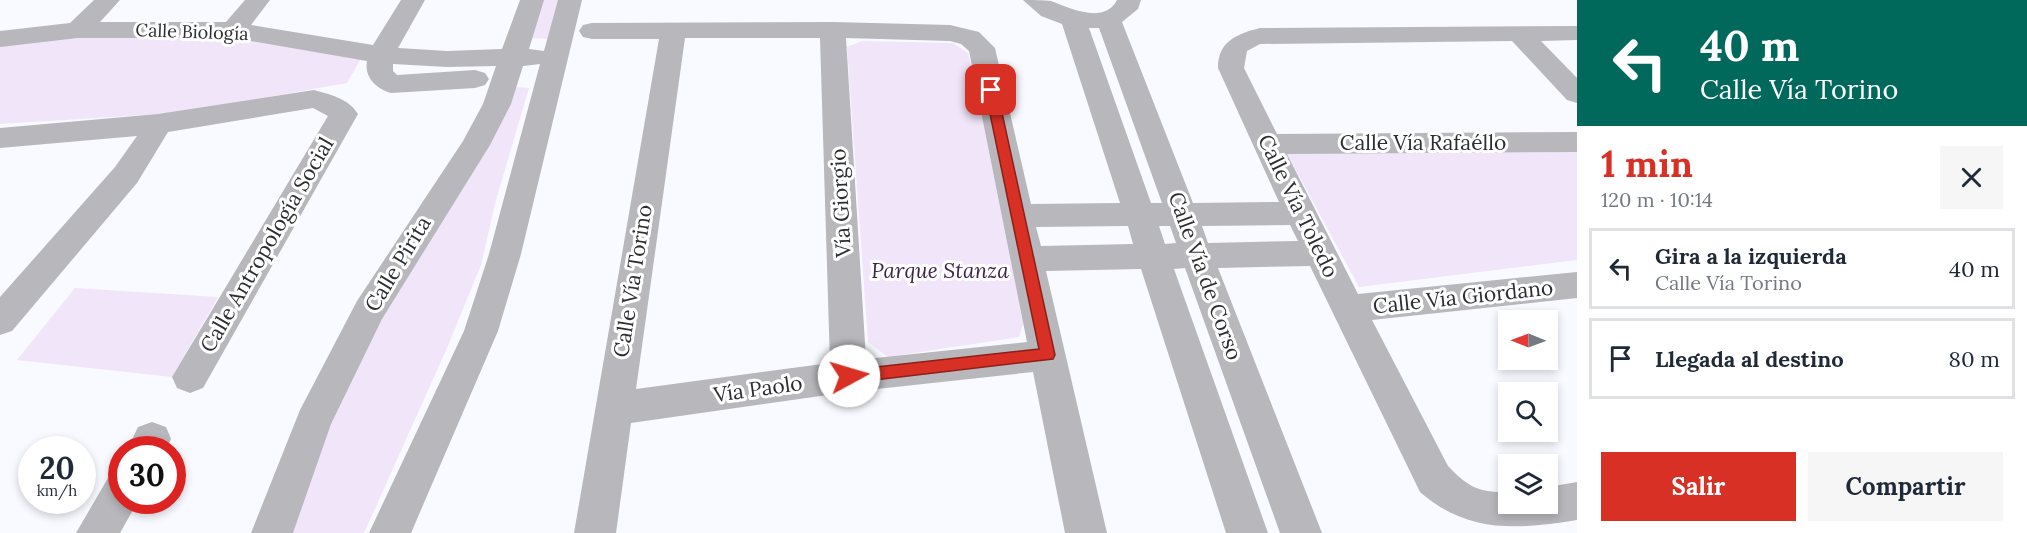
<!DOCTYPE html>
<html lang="es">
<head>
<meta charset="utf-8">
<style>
	:root { --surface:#fff; --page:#f6f6f7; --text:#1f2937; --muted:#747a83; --line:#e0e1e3; --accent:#d93025 }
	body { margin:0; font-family:Lora,serif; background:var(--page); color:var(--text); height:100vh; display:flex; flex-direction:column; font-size:22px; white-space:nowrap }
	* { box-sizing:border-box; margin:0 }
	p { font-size:20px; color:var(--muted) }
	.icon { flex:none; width:33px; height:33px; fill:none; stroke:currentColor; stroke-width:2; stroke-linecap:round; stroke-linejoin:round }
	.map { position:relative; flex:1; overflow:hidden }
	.panel { display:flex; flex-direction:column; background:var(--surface); width:450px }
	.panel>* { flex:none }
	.top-card { background:#00695c; color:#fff; overflow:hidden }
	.needle { width:39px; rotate:271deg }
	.fabs { position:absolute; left:1498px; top:310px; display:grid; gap:12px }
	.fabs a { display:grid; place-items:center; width:60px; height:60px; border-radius:0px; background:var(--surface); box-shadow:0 3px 9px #0003; font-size:30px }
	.speed { position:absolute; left:18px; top:436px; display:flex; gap:12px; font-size:30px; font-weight:700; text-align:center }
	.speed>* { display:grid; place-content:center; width:78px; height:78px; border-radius:50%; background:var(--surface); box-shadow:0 3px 9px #0003; line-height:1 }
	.speed small { font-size:15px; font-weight:400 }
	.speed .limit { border:9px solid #d22; background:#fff; color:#111 }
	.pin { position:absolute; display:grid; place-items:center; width:51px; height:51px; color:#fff; margin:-26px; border-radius:12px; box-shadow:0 3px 9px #0006 }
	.me { position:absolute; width:66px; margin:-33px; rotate:84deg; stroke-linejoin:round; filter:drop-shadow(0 0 4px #0008) }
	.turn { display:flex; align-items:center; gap:21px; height:126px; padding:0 24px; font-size:27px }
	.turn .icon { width:78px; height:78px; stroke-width:2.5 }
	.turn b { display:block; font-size:42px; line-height:51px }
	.round { display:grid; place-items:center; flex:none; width:63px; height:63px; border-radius:0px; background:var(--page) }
	.headline { display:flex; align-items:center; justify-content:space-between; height:102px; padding:0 24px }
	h1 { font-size:36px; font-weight:800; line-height:45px; color:var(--accent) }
	.primary-button { display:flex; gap:12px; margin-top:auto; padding:12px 24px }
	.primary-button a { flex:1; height:69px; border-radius:0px; background:var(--accent); color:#fff; font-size:24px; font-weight:800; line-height:69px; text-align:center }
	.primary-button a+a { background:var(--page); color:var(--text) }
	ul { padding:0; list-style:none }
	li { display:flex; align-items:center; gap:18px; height:81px; margin:0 12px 9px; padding:0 12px; border:3px solid var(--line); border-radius:0px }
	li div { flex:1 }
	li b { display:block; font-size:22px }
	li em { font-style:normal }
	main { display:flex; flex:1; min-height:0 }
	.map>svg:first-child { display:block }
</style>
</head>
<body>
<main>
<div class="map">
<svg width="1577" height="533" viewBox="0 0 1577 533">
	<rect width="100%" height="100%" fill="#f8faff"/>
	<g fill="#f1e5f9">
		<path d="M539,0H562L551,39L528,38Z"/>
		<path d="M75,35H229L363,55L347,83L178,113L0,124V45Z"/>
		<path d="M862,41L953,43L968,53L1028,308L1019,337L888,357L868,342L847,47Z"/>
		<path d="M515,87L529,88L496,200L481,265L447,348L364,533H293L334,413L389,299Z"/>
		<path d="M1577,148V260L1359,287L1285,150Z"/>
		<path d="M75,288L218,297L172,377L17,360Z"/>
	</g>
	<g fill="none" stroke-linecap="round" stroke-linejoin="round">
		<g fill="#b7b7bc" fill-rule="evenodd">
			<path d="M94,0H120L100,22H226L245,0H270L251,25L373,45L401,0H425L398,48L447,51L502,49L520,0H544L529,49L544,51L558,0H582L521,254L498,331L411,533H369L464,331L489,254L540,64L523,66L511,104L490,145L382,319L331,424L293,533H251L300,410L357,301L463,141L483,104L496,66L447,67L393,64V71L397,75L475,70L485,73L489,79L485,85L475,88L391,93C376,89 364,77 367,61L233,38H78L0,47V31L70,23Z"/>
			<path d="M1023,0C1031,0 1044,0 1051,1C1070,8 1104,25 1117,0H1141L1138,9L1122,22L1193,203L1279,202L1218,68C1218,41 1237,34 1260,28L1577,26V40L1541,41L1577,78V103L1567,100L1512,41L1260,44L1247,51L1244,68L1277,134L1577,132V152L1287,154L1358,294L1577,272V298L1372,320L1448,466C1468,487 1479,493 1509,492V504H1548V487L1577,482V520C1516,530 1467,533 1420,492L1310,266L1218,268L1322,533H1280L1185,268L1174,269L1268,533H1226L1141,269L1046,271L1107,533H1065L1033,372L849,392L631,423L616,533H574L659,39H592L583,37L579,31L583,25L592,23L833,22L950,25L979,32L995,48L1031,204L1120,203L1062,24L1041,16ZM1089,28H1099L1162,203H1151ZM685,38H820L830,363L636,389ZM846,38L950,41L961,44L969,51L1027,342L866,359ZM1290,225L1298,241L1208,243L1202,226ZM1128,226L1133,244L1041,246L1036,227ZM1159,226H1170L1176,243L1165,244Z"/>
			<path d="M314,90C331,95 348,98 358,114L203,388L190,393L177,388L172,377L328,116L313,108L168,132L137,183L12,331L0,335V297L115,167L137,136L0,148V128L158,114Z"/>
			<path d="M152,422L166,427L171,439L166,450H127L138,427Z"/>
			<path d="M122,472V501H138L120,533H76L108,478Z"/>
		</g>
	</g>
	<path fill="#d93025" stroke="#8d1f18" stroke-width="1.5" d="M991,87L997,90L1055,355L1053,359L849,383L843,381L841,376L843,372L849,370L1039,349L985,90Z"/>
	<g text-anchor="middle" stroke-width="6" stroke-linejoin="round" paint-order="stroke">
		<g font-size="18" fill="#2c2e32" stroke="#fff">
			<text transform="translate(192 32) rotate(2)" y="6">Calle Biología</text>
		</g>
		<g font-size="21" fill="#2c2e32" stroke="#fff">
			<text x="1423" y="150">Calle Vía Rafaéllo</text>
			<text transform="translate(841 203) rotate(-93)" y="7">Vía Giorgio</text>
			<text transform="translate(1298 206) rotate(64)" y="7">Calle Vía Toledo</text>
			<text transform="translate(267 245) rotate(-60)" y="7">Calle Antropología Social</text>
			<text transform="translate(398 264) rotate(-59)" y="7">Calle Pirita</text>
			<text transform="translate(1205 276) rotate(70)" y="7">Calle Vía de Corso</text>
			<text transform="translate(633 281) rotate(-81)" y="7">Calle Vía Torino</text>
			<text transform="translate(1463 297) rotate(-6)" y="7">Calle Vía Giordano</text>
			<text transform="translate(758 389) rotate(-8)" y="7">Vía Paolo</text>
		</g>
		<g font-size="21" font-style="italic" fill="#3e254b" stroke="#fff">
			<text x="940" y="278">Parque Stanza</text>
		</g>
	</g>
</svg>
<div class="fabs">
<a><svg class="needle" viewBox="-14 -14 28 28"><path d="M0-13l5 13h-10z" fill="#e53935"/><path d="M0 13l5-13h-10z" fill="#747a83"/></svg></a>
<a><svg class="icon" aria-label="search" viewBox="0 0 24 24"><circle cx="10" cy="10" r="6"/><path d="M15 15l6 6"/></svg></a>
<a><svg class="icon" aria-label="layers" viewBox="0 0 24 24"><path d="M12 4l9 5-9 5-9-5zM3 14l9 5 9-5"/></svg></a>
</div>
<div class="speed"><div>20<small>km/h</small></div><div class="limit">30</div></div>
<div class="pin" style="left:991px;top:90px;background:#d93025"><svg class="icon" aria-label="arrive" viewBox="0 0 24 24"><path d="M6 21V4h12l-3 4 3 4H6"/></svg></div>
<svg class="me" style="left:849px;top:376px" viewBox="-20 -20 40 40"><circle r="19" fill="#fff"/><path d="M0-13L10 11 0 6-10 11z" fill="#d93025"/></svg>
</div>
<section class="panel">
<div class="top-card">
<div class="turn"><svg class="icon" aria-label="left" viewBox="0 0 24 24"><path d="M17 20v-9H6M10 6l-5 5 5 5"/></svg><div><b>40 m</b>Calle Vía Torino</div></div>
</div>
<div class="headline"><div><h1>1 min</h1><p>120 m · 10:14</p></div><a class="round"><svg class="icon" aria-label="close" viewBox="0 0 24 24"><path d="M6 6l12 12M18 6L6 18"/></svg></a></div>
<ul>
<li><svg class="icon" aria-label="left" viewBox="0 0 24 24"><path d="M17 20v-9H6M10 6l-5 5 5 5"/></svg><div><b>Gira a la izquierda</b><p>Calle Vía Torino</p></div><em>40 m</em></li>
<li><svg class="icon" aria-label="arrive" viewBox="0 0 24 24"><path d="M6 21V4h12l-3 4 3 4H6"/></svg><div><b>Llegada al destino</b></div><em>80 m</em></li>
</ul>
<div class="primary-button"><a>Salir</a><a>Compartir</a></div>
</section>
</main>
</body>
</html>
